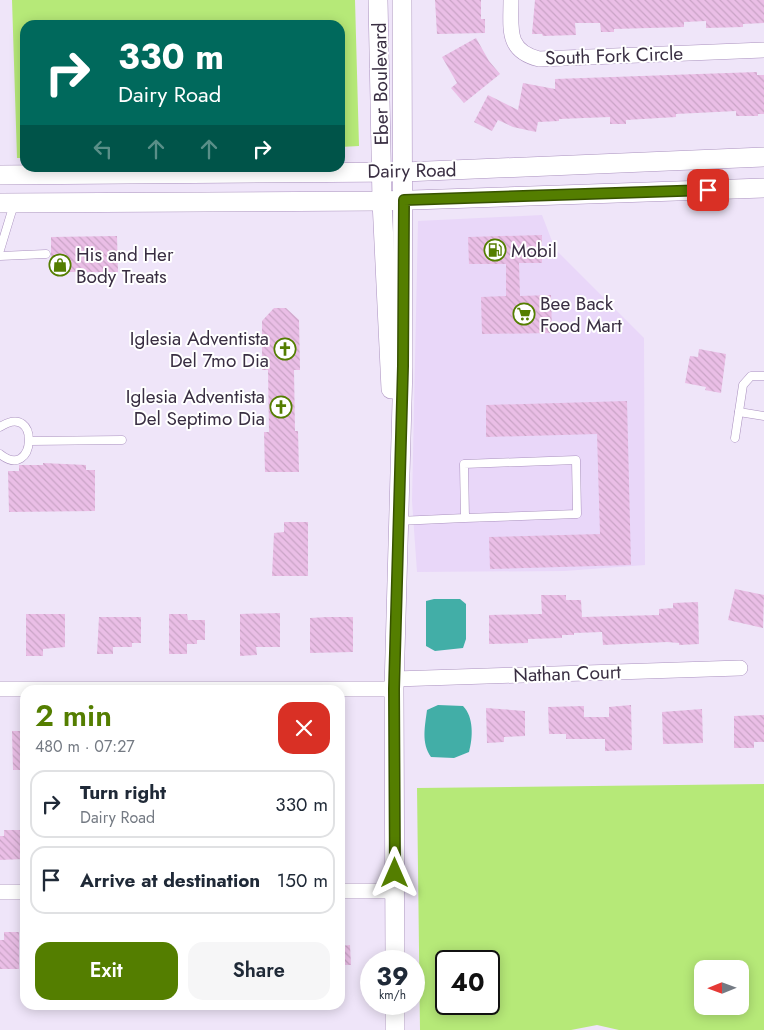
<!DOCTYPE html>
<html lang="en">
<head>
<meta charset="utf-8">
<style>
	:root { --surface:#fff; --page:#f6f6f7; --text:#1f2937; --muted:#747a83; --line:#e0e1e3; --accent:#547e00 }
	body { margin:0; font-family:Jost,sans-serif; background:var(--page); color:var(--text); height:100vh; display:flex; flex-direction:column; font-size:19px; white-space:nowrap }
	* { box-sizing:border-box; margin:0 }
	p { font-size:16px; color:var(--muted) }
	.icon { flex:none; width:28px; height:28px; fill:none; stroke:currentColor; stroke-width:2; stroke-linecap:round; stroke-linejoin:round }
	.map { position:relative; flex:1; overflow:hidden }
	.panel { position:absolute; left:20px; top:685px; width:325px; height:325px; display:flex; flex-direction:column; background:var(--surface); border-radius:15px; box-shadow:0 2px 12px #0003 }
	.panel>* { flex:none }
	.guide { position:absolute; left:20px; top:20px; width:325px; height:152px; border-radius:15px; box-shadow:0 2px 12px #0003; background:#00695c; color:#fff; overflow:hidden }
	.needle { width:32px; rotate:269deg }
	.controls { position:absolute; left:694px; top:960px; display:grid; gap:10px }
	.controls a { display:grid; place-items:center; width:55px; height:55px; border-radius:10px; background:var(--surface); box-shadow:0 2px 12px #0003; font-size:25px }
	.speed { position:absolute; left:360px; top:950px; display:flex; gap:10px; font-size:25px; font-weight:700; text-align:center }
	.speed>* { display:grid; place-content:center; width:65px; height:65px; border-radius:50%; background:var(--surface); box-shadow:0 2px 12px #0003; line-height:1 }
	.speed small { font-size:12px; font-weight:400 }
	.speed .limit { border:2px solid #111; border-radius:8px; background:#fff; color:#111 }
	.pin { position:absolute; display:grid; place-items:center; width:42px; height:42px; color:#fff; margin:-21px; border-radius:10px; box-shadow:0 2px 8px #0006 }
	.me { position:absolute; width:55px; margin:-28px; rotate:0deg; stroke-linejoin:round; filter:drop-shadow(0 0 4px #0008) }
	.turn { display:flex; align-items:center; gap:18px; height:105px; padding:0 15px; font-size:22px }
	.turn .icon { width:65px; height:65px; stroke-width:2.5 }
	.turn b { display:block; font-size:35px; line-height:42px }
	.lanes { display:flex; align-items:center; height:48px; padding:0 15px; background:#0003; justify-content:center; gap:25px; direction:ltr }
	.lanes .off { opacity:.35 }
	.round { display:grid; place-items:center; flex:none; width:52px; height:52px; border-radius:15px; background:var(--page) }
	.headline { display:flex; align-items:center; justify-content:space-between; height:85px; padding:0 15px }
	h1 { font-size:30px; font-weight:600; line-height:38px; color:var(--accent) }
	.cta { display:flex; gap:10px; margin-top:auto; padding:10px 15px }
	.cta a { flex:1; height:58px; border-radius:15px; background:var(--accent); color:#fff; font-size:20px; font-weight:600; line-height:58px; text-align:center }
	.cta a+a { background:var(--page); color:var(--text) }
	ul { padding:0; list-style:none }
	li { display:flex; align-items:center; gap:15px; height:68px; margin:0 10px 8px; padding:0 5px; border:2px solid var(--line); border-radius:15px }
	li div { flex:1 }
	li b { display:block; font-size:19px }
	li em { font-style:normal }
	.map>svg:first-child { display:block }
</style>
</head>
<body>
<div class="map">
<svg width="764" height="1030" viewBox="0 0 764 1030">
	<defs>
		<pattern id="building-back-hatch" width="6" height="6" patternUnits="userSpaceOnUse" patternTransform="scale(1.25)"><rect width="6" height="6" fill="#eabee6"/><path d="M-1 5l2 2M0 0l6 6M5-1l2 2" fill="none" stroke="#c9a4c6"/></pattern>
	</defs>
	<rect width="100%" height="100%" fill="#efe5f9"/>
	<path fill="#e9d7f9" d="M542,215L555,249L644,338L645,565L564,571L417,572L412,501L418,221Z"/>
	<g fill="#b6e978" fill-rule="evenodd">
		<path d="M12,0H355L359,146L340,147V25H25V158H17Z"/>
		<path d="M764,784V1030H619L597,1025L571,1030H420L417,788ZM446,961H489V1004H446ZM702,969H740V1006H702Z"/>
	</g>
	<g fill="#42aea7">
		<path d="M434,599H460L466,604V639L463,648L435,651L426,646V601Z"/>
		<path d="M438,705L463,706C474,717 473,738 469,752L454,758L431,757C421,743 425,726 427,710Z"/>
	</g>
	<g fill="url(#building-back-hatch)">
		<path d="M435,0H481V19H485V33L437,34Z"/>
		<path d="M535,0H764V23L743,24V27L706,28V21L684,22V27L614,29V32H601L600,23H575L576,35L543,36L542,34H532Z"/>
		<path d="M476,38L489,61L500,74L464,103L451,88L457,83L442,57Z"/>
		<path d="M757,72V75H764V114H758V116H736V111L676,114V117L626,120V124H610V117L559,119V121L538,122L536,132L513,127L498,120L492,131L474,122L488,95L518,110L523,83L555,89V79Z"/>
		<path d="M542,235V263H519L520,296L551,295L552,333L482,334L481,297L506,296V264H469L468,237Z"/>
		<path d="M117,236L118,272H51V237Z"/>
		<path d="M274,308H286L299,320L300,370H294L295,431H298L299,472H265L264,432H269L268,370H262V321Z"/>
		<path d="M699,349L726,354L721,393L705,390L706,387L685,383L690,356L698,357Z"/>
		<path d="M627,401L631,565L490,569L489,537L600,534L597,434L486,437V405Z"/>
		<path d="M43,463L86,465V470H95V511L9,512L8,471H19V465H43Z"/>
		<path d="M284,522H308V576H272L274,533L284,532Z"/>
		<path d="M735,589L764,595L763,628L728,620Z"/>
		<path d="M541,595H566V600H581L582,617L659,615V609L673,608V603L698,602L699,644L679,645V643L667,642L603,645L602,632L574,633V635H562V638L528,639V643L489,644V615L542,614Z"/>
		<path d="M280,613V647H256L257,655L240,656V614Z"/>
		<path d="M26,614H65V647L43,649V656H26Z"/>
		<path d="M169,614H187L188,620H205V640H197V644H187V654H169Z"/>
		<path d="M99,617H141V643H132V647H113V654H97Z"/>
		<path d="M327,617H353V652L310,653V618Z"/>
		<path d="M631,705L632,750L605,751V739H566V734H549L548,707L584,706V717H609V707Z"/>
		<path d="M486,708L525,711V736L504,737V742L487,743Z"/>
		<path d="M702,709L703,743L663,744L662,712Z"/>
		<path d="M764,715V742H754V748H734V716Z"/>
		<path d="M12,731H25V770H13Z"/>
		<path d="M4,830H25V859L0,860V836H4Z"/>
		<path d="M4,932H19V969H0V940H4Z"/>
		<path d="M350,945L351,965H340V946Z"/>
	</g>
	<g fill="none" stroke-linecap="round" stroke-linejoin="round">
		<g stroke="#aa91bf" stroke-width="9">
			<g id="service">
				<path d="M0,250L14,204"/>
				<path d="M0,256L46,254"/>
				<path d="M739,412L764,416"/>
				<path d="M0,427C41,400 36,483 0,454"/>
				<path d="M735,438L743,385L751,376H764"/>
				<path d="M30,441L122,440"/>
				<path d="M398,521L465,518L464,464L576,460L577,514L465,518"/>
			</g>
		</g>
		<g stroke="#aa91bf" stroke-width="16">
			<g id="minor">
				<path d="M511,0C511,29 506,51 539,59L764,50"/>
				<path d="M395,679L740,668"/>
				<path d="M0,689H394"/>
				<path d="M340,891H395"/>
				<path d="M0,892H25"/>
			</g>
		</g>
		<g stroke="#aa91bf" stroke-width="20">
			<g id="tertiary">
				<path d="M378,0L382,201L391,389"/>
				<path d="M0,175L404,172L764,157"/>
				<path d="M0,203L382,201L764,188"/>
				<path d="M395,961L394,689L403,366L402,0"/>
				<path d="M395,1004V1030"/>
			</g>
		</g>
		<use href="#service" stroke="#fff" stroke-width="8"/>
		<use href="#minor" stroke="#fff" stroke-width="15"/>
		<use href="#tertiary" stroke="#fff" stroke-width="19"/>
	</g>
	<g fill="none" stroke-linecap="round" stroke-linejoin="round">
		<g stroke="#375200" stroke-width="12">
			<path id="route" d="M395,873L394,689L403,366L404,200L708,190"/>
		</g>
		<use href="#route" stroke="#547e00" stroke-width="9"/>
	</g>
	<defs>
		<g id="fuel-ring" transform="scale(1.125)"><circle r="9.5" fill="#fff" stroke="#547e00" stroke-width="1.5"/><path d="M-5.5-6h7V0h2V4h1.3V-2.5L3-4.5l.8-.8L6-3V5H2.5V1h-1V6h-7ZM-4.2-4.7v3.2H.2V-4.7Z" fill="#547e00"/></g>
		<g id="shop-ring" transform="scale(1.125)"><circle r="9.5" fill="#fff" stroke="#547e00" stroke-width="1.5"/><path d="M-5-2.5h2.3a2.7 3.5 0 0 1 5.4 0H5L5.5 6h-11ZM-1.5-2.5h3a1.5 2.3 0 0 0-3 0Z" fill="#547e00"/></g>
		<g id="supermarket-ring" transform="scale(1.125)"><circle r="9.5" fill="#fff" stroke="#547e00" stroke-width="1.5"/><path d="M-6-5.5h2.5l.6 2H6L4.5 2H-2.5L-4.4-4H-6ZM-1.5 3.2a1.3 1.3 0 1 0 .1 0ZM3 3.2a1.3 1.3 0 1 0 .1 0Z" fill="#547e00"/></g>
		<g id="church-ring" transform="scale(1.125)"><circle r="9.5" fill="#fff" stroke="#547e00" stroke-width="1.5"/><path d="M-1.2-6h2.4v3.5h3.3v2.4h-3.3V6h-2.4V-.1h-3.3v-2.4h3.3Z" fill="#547e00"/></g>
	</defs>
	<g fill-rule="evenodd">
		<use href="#fuel-ring" x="495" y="250"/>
		<use href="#shop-ring" x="60" y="265"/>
		<use href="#supermarket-ring" x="524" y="314"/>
		<use href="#church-ring" x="285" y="349"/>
		<use href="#church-ring" x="281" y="407"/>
	</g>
	<g text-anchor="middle" stroke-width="4" stroke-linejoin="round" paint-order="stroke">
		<g font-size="19" fill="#392e42" stroke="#fff">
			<text transform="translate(614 55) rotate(-2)" y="7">South Fork Circle</text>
			<text transform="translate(380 84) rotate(-91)" y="7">Eber Boulevard</text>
			<text transform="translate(412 170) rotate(-1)" y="7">Dairy Road</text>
			<text transform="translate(567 673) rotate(-2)" y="7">Nathan Court</text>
		</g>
		<g font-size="19" fill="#392e42" stroke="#fff" text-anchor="start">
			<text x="511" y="257">Mobil</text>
			<text x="76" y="261">His and Her<tspan x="76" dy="22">Body Treats</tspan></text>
			<text x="540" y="310">Bee Back<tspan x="540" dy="22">Food Mart</tspan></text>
			<text x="269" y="345" text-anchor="end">Iglesia Adventista<tspan x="269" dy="22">Del 7mo Dia</tspan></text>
			<text x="265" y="403" text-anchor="end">Iglesia Adventista<tspan x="265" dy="22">Del Septimo Dia</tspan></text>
		</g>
	</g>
</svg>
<div class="controls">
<a><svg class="needle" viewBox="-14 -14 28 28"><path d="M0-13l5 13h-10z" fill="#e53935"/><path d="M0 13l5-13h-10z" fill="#747a83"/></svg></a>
</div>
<div class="speed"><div>39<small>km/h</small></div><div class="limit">40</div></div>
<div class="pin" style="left:708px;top:190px;background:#d93025"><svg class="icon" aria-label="arrive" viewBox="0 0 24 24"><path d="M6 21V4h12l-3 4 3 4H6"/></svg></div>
<svg class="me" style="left:395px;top:873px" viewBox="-20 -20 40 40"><path d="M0-17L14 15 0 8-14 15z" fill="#547e00" stroke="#fff" stroke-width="4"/></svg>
<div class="guide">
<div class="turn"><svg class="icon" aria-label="right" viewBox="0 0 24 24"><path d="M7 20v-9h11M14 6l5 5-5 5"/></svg><div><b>330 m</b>Dairy Road</div></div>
<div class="lanes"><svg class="icon off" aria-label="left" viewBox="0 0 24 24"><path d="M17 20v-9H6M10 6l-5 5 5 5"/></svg><svg class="icon off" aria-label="ahead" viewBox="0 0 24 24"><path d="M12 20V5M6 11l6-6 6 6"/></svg><svg class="icon off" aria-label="ahead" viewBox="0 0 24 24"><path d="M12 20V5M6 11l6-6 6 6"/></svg><svg class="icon" aria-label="right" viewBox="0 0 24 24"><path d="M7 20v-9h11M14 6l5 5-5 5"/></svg></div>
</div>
<section class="panel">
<div class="headline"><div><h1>2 min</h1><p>480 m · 07:27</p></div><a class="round" style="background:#d93025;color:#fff"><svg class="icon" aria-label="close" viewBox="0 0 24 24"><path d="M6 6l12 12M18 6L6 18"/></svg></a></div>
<ul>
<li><svg class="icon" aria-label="right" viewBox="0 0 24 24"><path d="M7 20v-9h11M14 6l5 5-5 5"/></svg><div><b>Turn right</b><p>Dairy Road</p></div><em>330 m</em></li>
<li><svg class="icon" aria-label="arrive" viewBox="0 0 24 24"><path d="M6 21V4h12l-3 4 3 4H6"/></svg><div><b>Arrive at destination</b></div><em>150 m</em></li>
</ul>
<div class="cta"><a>Exit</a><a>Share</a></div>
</section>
</div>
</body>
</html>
